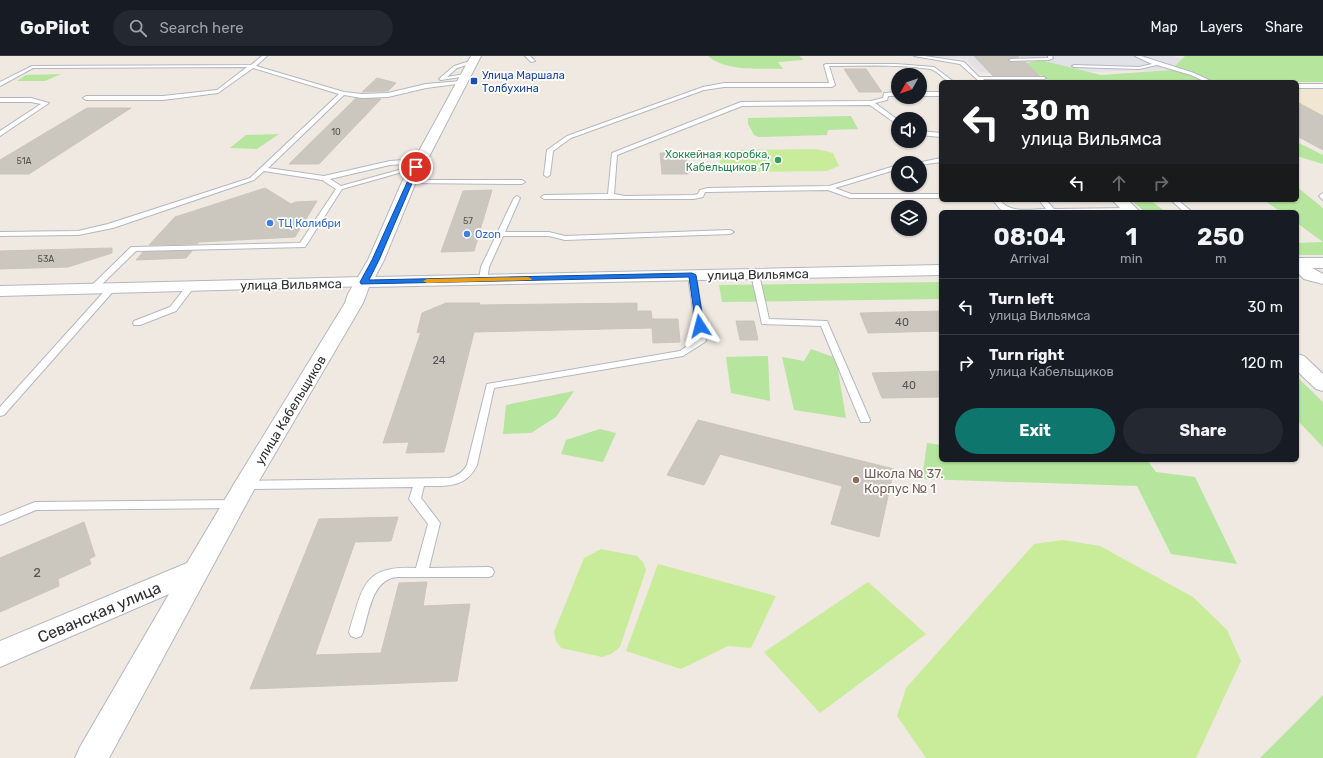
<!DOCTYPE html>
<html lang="en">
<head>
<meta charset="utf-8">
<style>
	:root { --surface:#171b24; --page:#242831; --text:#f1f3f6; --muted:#9ea1a6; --line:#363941; --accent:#0f766e }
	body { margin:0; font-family:Rubik,sans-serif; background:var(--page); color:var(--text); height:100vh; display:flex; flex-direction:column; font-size:15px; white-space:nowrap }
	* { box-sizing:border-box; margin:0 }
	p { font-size:13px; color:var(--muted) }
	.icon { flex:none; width:22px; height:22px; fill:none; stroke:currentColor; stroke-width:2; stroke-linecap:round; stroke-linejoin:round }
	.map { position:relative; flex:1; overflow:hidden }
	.details { position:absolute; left:939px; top:154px; width:360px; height:252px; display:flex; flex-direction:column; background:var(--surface); border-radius:6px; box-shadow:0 1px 3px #0004 }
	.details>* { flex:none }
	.hud { position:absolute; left:939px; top:24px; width:360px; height:122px; border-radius:6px; box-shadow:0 1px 3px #0004; background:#202124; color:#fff; overflow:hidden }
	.needle { width:26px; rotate:230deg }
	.controls { position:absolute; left:891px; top:12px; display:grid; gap:8px }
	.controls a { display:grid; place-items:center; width:36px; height:36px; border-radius:50%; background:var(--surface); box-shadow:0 1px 3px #0004; font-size:20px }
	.pin { position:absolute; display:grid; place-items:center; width:34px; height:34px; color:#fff; margin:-17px; border:2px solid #fff; border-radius:50%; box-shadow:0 1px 4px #0007 }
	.me { position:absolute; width:44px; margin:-22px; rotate:351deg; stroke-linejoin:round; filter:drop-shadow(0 0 3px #0008) }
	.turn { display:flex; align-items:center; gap:14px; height:84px; padding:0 16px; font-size:18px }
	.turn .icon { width:52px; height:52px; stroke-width:2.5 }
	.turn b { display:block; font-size:28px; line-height:34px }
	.lanes { display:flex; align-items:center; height:38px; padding:0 16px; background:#0003; justify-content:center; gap:20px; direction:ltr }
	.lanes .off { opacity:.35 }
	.eta { display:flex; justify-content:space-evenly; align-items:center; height:68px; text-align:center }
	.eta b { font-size:24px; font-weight:700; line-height:28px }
	.action { display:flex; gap:8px; margin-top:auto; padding:8px 16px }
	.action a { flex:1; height:46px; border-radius:24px; background:var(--accent); color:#fff; font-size:16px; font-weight:700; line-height:46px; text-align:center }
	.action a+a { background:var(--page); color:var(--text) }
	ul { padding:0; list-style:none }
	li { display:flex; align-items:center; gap:12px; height:56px; padding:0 16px; border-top:1px solid var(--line) }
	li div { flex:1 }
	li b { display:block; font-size:15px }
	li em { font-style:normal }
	header { display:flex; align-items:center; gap:24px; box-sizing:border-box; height:56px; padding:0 20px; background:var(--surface); border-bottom:1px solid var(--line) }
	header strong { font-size:19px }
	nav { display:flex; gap:22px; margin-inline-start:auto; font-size:14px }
	.search { width:280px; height:36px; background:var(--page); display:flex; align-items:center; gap:10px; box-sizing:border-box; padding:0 14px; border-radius:22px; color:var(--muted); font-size:15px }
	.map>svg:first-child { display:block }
</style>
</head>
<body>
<header>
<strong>GoPilot</strong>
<div class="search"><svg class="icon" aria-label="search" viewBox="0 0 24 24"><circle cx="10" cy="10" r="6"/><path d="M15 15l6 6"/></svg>Search here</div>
<nav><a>Map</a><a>Layers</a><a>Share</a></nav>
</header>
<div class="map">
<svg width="1323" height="702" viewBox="0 0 1323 702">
	<rect width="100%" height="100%" fill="#efe9e1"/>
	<path fill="#e3e1e8" d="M925,0H1174L1183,3L1171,14L1082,16L1041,21L994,20L990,17L979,16L966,3Z"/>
	<path fill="#f0e6d1" d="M1297,33H1323V64L1297,65Z"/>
	<g fill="#b6e59e">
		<path d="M708,0H800L803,4L778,6L783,13C760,12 726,16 708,0Z"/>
		<path d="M1185,0H1323V26H1049L1034,14L1019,13L1015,10L1040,4L1101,19L1171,14Z"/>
		<path d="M61,18L45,25H17L26,19Z"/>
		<path d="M851,60L858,73L828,74L827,79L759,81L754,79L748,68V62Z"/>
		<path d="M279,78L257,93L230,92L246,79Z"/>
		<path d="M1297,86L1323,99V108L1297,100Z"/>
		<path d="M1297,131L1323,152V186L1297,167V156H1281L1264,144H1297Z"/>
		<path d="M1131,144H1150L1166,156H1145Z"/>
		<path d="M1323,186V199H1297V187Z"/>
		<path d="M941,226V243L722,246L719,229Z"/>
		<path d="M811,293L836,302L846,362L794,354L782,301L804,305Z"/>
		<path d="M768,300L770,345L731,337L726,301Z"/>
		<path d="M1297,321L1323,346V391L1297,364Z"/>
		<path d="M574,335L556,361L531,377L503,378L506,349Z"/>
		<path d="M600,373L616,377L603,406L561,398L566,384Z"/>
		<path d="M927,387L941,389V404H1147L1156,416L1195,421L1237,508L1171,498L1137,430L922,423Z"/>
		<path d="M1323,639V702H1260Z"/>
	</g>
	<g fill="#c9ec9a">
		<path d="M816,93L833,97L839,110L827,115L737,116L721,111L718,99L732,94Z"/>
		<path d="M1063,484L1100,490L1193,541L1227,574L1241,605L1196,702H926L897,660L906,632L1034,488Z"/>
		<path d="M601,493L637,500L643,506L646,514L620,591L611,598L602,601L561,592L556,585L554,576L584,502Z"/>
		<path d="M658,508L776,540L751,592L728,590L681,613L626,595Z"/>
		<path d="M868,526L926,578L820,657L764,596Z"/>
	</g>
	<g fill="#cbc7bf" stroke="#cbc5ba">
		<path d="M974,0H1017L1019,1L1010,2L1008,5L1011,6H1025L1040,20H993Z"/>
		<path d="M844,13H866L882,36H859Z"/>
		<path d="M377,22L396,27L388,35L362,36Z"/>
		<path d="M356,42L381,43L319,108H289Z"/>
		<path d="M1297,46L1323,60V94L1297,80Z"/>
		<path d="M87,52H131L29,118H0V104Z"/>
		<path d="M685,96L688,118H662L660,97Z"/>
		<path d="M265,132L291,148L296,146L317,145L295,181L199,186L197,188L149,189L175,161Z"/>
		<path d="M492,134L474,195L441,196L463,135Z"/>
		<path d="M112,192V197L68,211L0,213V195Z"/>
		<path d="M192,195L186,202L136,204L143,196Z"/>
		<path d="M446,247H480L479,249L637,247V255H651L652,263H678L680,286L653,287L652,272L474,276L444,396L406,397L409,386L383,387L421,276L417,277L422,257Z"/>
		<path d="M941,255V275L868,277L860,257Z"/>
		<path d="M736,265H754L758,284H740Z"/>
		<path d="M941,315V341L882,342L872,317Z"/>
		<path d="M698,364L894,413L879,481L831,468L842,430L720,398L704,429L667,419Z"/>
		<path d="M398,461L391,485L355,486L315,599L381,597L399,527L427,526L423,550L470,548L457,625L250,633L319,463Z"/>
		<path d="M84,466L95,500L89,503L91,508L58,523L59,530L0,556V502Z"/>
	</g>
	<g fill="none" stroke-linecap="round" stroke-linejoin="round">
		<g stroke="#b4b7c1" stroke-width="2">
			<g id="service">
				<path d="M262,0H267L256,10L344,36L362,38L388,37L426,28L461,25L464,27L426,32L388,41L362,42L344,39L268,112L324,120L390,105L419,103L422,105L419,107L390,109L330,123L341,130L417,109L420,111L342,133L305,191L136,195L96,234H90L89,232L131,191H134L300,187L336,133L322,124L264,115L254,124L113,172L78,179L0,180V176L78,175L108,168L250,122L339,38L253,12L218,37L163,44H86L83,42L86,40H163L217,34L247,11L33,12L2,29L0,30V26L32,10L251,9Z"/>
				<path d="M525,0H530L535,5L531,6Z"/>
				<path d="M914,0H925L964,6L979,21H1044L1046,22L1044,23H983L986,26H980L960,8Z"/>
				<path d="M1048,0H1052L1053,2L1049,4L1011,5L1009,4L1011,3L1048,2Z"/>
				<path d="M1135,0H1141L1194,17L1213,26H1206L1191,19L1157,9L1139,13L1074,11L1072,10L1074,9L1139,11L1152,8Z"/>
				<path d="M467,6L474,7L457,12L447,21L465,18L467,20L441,24L439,23L454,10Z"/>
				<path d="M826,8H896L934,11L954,26C943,26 940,15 930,13C897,8 862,10 829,10L835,29L832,31H724L704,34L571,82L553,95L550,119L547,121L544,119L547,94L567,80L703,31L724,27H829L824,9Z"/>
				<rect x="1297" y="28" width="26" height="4"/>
				<path d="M898,36V40H888L887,44L875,47L898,64V69L870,49L742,50L617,99L614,138L625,140L694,139L698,138L700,134L708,132L829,130L898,109V113L835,132L851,138H941V142H850L828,134L708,136H705L703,141L694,143H544L541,141L544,139L608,138L612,97L741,46L871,45L883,42L884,37Z"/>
				<rect x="920" y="36" width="21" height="4"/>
				<path d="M0,42H31L49,47L0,80V75L41,48L31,46H0Z"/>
				<path d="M920,75L941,77V81L920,79Z"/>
				<path d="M941,102V106L920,109V107H917Z"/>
				<path d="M409,124H522L525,126L522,128L407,127V125Z"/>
				<path d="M1323,137V144L1319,140Z"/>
				<path d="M517,140L520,142L505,176H549L565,180L730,174L734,176L730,178L565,184L549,180H503L489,211L487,224L486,226H480L479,224L481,211L514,142Z"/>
				<path d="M993,144H1000C1010,158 1030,153 1046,153L1039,144H1046L1054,153L1131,152L1134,154L1131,156H1005L1000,153Z"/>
				<path d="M1171,144H1178L1192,156H1184Z"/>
				<path d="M752,216H758L759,218L769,263L827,265L870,364L869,366H861L860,364L821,270L762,268L751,218Z"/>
				<path d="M689,217H695L696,219L706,284L705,286L683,300L494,332L477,409C466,432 447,430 424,430L421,442L440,467L429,512L488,511L492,512L494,516L492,520L488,521H397C372,523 369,557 363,576L361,580L356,582L351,580L349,576C363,532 362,509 416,512L428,468L409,443L413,431L245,433L241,432L239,429L241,426L245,425L449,422C457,420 463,416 467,409L487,328L680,295L697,283L688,219Z"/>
				<path d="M188,228H191L195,230L176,255L140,269H134L133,267L134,265L170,251Z"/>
				<path d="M110,229H113L117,231L4,359L0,360V351Z"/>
				<path d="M235,444L239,445L241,448L239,451L235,452L36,454L0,469V460L35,446Z"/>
			</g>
		</g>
		<g stroke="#b4b7c1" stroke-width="2">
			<g id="minor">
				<path d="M471,0H481L416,126L384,204L375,221L941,209V219L369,231L363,247L256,430L109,702H75L80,691L169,538L0,611V585L187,507L237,423L345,247L348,238L368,204L402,126Z"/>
				<path d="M1112,144H1128L1140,156H1124Z"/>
				<path d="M1297,202H1323V212H1312L1323,218V228L1304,223L1297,216Z"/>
				<path d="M1297,298L1304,300L1323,318V335L1316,333L1297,315Z"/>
			</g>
		</g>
		<g stroke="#b4b7c1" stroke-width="2">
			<path id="tertiary" d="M364,221L370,222L373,226L370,230L0,240V230Z"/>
		</g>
		<use href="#service" fill="#fff" fill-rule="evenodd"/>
		<use href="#minor" fill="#fff" fill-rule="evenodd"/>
		<use href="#tertiary" fill="#fff" fill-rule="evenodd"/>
	</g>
	<path fill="#1a73e8" stroke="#114b97" d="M416,109L419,111L379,204L369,224L692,217L696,219L704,270L700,272L696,270L689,221L361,228L360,226L372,204L414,111Z"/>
	<path fill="#f59e0b" d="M528,221L532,223L531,224L427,227L423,225L427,223Z"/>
	<rect fill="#1a4fb4" stroke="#fff" stroke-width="1.5" x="470" y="21" width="8" height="8" rx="2"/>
	<circle fill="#2e9e5b" stroke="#fff" stroke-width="1.5" cx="778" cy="104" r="4"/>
	<g fill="#3f7fe0" stroke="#fff" stroke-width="1.5">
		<circle cx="270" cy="167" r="4"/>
		<circle cx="467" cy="178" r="4"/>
	</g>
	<circle fill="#8d6e63" stroke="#fff" stroke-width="1.5" cx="856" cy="424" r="4"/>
	<g text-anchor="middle" stroke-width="3.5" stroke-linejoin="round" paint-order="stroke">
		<g font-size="9" fill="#555452">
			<text x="336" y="79">10</text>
			<text x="24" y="108">51А</text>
			<text x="468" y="168">57</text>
			<text x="46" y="206">53А</text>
		</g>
		<g font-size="11" fill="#164399" stroke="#fff" text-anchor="start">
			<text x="482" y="23">Улица Маршала<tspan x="482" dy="13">Толбухина</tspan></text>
		</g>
		<g font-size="11" fill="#27864d" stroke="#fff" text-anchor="end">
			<text x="770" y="102">Хоккейная коробка,<tspan x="770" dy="13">Кабельщиков 17</tspan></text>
		</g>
		<g font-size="11" fill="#366cbe" stroke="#fff" text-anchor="start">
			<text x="278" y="171">ТЦ Колибри</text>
			<text x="475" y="182">Ozon</text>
		</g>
		<g font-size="11" fill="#555452">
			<text x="902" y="270">40</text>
			<text x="439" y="308">24</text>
			<text x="909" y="333">40</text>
		</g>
		<g font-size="13" fill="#2e2e2e" stroke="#fff">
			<text transform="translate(758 218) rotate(-1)" y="5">улица Вильямса</text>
			<text transform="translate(291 228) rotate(-1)" y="5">улица Вильямса</text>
			<text transform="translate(290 354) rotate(-59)" y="5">улица Кабельщиков</text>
		</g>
		<g font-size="13" fill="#785e54" stroke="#fff" text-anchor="start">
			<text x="864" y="422">Школа № 37.<tspan x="864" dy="15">Корпус № 1</tspan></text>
		</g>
		<g font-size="13" fill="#555452">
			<text x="37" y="521">2</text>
		</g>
		<g font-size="16" fill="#2e2e2e" stroke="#fff">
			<text transform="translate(99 556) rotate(-23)" y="6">Севанская улица</text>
		</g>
	</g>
</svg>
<div class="controls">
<a><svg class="needle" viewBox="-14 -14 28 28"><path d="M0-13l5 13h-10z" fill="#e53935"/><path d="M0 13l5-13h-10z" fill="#9ea1a6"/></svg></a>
<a><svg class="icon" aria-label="sound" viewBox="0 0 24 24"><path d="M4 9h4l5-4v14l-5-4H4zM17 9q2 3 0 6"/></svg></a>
<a><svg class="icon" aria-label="search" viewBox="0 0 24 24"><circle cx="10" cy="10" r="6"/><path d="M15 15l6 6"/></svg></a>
<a><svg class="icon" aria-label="layers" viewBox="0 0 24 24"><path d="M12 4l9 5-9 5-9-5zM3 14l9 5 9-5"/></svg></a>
</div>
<div class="pin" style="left:416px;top:111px;background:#d93025"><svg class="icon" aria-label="arrive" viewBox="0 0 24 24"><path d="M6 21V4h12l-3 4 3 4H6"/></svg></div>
<svg class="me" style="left:700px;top:270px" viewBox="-20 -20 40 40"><path d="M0-17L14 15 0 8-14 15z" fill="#1a73e8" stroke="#fff" stroke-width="4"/></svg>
<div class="hud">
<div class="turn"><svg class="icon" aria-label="left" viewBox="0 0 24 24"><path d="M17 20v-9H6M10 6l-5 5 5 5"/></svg><div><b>30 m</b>улица Вильямса</div></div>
<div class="lanes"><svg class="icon" aria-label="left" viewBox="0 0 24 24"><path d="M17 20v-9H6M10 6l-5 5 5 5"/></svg><svg class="icon off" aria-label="ahead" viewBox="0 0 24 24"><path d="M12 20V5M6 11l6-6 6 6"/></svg><svg class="icon off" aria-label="right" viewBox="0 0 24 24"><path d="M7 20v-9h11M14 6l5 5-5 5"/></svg></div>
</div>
<section class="details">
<div class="eta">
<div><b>08:04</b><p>Arrival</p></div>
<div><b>1</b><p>min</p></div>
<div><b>250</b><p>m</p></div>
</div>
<ul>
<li><svg class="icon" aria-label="left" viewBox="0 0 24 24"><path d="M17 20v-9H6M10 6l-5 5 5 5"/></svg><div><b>Turn left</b><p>улица Вильямса</p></div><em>30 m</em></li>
<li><svg class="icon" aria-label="right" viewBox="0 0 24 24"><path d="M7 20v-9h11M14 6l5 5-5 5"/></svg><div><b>Turn right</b><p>улица Кабельщиков</p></div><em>120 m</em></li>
</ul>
<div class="action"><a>Exit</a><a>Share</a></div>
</section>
</div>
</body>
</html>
